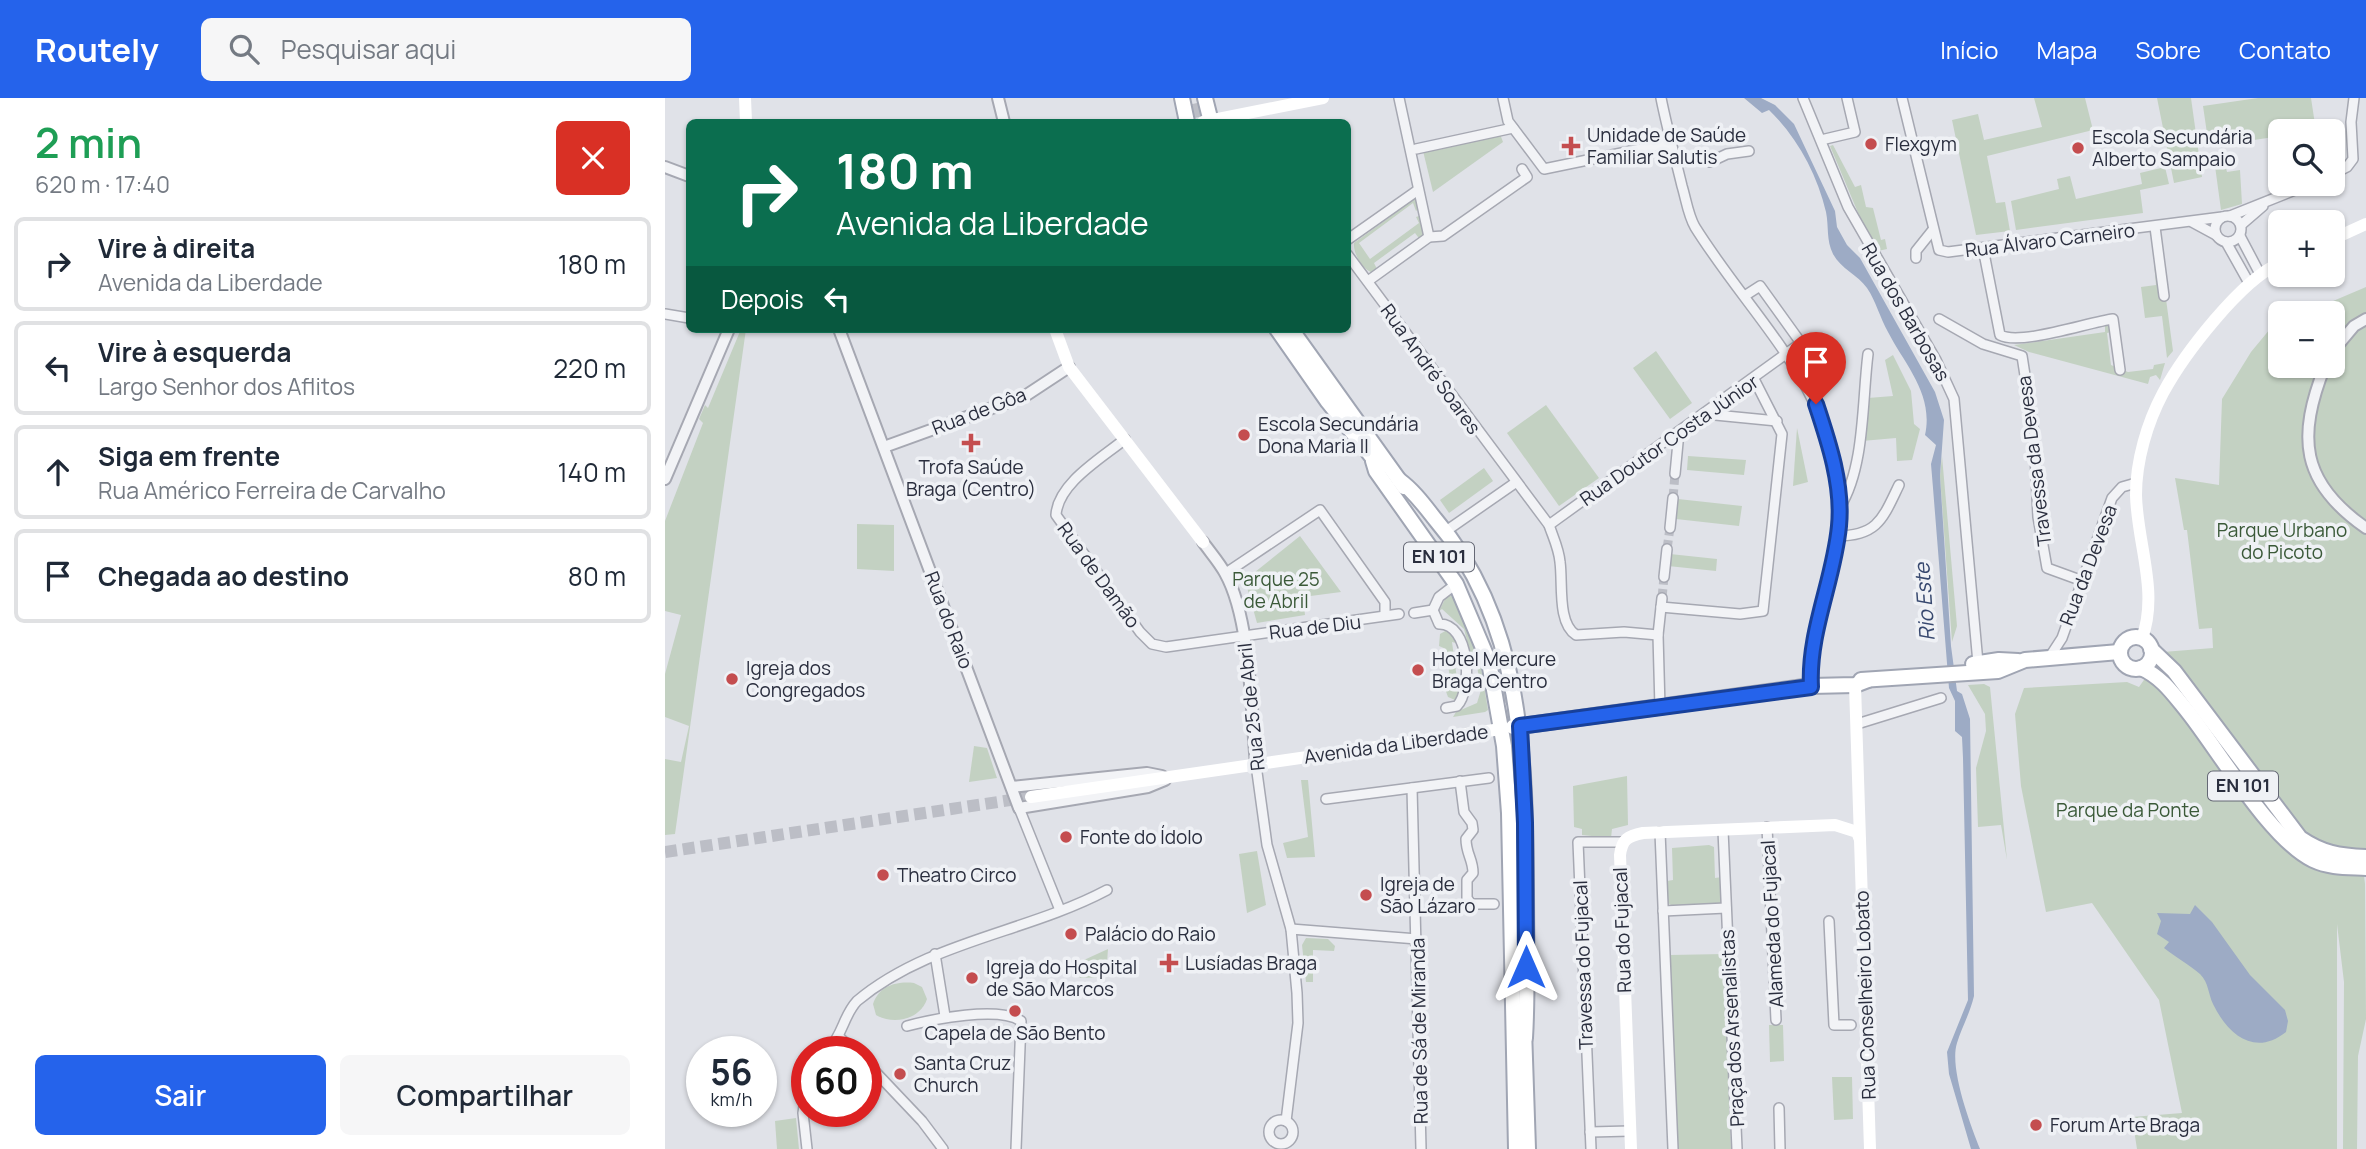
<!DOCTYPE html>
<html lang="pt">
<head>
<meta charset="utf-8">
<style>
	:root { --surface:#fff; --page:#f6f6f7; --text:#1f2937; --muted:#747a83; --line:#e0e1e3; --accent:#2563eb }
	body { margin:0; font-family:Manrope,sans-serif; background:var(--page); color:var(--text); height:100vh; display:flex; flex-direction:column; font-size:26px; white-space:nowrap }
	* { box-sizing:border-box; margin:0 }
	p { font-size:23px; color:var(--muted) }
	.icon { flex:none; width:38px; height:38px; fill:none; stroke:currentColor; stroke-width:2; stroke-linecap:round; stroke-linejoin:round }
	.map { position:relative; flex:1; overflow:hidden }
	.side { display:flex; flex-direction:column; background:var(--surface); width:665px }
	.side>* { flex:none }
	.top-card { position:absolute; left:21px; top:21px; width:665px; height:214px; border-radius:10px; box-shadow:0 2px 5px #0004; background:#0b6e4f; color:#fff; overflow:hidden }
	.buttons { position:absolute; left:1603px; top:21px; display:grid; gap:14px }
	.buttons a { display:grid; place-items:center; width:77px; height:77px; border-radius:10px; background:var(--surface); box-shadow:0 2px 5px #0004; font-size:35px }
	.speed { position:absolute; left:21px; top:938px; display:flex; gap:14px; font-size:35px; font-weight:700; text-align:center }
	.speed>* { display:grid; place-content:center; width:91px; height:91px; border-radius:50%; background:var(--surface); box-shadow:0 2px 5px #0004; line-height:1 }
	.speed small { font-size:18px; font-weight:400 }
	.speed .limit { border:10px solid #d22; background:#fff; color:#111 }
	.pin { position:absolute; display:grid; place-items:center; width:60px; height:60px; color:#fff; margin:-72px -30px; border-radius:50% 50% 50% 0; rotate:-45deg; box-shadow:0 0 7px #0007 }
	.pin .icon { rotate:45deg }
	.me { position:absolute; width:77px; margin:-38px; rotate:0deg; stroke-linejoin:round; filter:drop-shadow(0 0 5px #0008) }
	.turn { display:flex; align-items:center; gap:24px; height:147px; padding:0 35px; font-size:32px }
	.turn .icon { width:91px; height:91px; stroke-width:2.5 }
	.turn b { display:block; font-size:49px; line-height:60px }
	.then { display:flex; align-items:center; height:66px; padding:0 35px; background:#0003; gap:14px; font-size:26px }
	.round { display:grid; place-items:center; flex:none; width:74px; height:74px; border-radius:10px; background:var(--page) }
	.overview { display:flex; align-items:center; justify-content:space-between; height:119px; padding:0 35px }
	h1 { font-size:42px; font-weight:600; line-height:52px; color:#1e9e55 }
	.primary-button { display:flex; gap:14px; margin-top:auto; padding:14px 35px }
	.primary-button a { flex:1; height:80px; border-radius:10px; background:var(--accent); color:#fff; font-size:28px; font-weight:600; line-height:80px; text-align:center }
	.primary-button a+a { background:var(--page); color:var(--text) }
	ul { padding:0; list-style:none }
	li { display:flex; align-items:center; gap:21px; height:94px; margin:0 14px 10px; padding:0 21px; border:4px solid var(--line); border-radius:10px }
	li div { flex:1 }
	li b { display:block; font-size:26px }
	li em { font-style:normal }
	header { display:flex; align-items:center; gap:42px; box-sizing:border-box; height:98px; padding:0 35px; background:var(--accent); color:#fff }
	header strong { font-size:33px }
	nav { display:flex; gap:38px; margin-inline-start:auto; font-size:24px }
	.search { width:490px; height:63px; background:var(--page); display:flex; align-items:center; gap:18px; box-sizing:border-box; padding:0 24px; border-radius:10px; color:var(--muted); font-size:26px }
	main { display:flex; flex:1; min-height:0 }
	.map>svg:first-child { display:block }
</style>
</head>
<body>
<header>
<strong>Routely</strong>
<div class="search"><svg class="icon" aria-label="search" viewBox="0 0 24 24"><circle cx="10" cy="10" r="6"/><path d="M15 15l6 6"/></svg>Pesquisar aqui</div>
<nav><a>Início</a><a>Mapa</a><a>Sobre</a><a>Contato</a></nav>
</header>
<main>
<section class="side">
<div class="overview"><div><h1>2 min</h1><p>620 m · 17:40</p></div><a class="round" style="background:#d93025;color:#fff"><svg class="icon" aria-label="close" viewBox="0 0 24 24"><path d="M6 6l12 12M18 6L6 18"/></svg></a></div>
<ul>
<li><svg class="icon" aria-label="right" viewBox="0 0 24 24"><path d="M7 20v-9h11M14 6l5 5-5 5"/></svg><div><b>Vire à direita</b><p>Avenida da Liberdade</p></div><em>180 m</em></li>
<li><svg class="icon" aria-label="left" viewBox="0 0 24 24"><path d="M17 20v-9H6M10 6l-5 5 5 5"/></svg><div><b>Vire à esquerda</b><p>Largo Senhor dos Aflitos</p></div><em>220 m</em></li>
<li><svg class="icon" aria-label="ahead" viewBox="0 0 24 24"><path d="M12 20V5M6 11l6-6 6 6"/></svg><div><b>Siga em frente</b><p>Rua Américo Ferreira de Carvalho</p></div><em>140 m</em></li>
<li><svg class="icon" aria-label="arrive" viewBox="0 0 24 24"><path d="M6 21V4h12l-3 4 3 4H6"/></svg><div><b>Chegada ao destino</b></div><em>80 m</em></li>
</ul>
<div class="primary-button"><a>Sair</a><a>Compartilhar</a></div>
</section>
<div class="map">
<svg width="1701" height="1051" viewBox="0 0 1701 1051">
	<rect width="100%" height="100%" fill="#e0e2e8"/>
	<g fill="#c3d1c2">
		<path d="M1369,0H1420L1428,32L1322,58L1331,105L1340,104L1345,133L1311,137L1287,22L1313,16L1319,42L1377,29Z"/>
		<path d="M1492,0H1526L1537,79L1509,85Z"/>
		<path d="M1593,0H1646L1651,33H1615V38L1544,49L1538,8Z"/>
		<path d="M835,36L838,44L768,94L758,53Z"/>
		<path d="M1168,47L1190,89L1196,87L1201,109L1208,110L1216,142L1220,141L1222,151L1213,153L1199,129L1165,48Z"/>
		<path d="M1560,66L1562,74L1575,72L1577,106L1556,112L1550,68Z"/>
		<path d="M1500,69L1504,86L1475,92L1478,115L1351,132L1346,103L1394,91L1392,81L1405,78L1411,101L1477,86L1475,75Z"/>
		<path d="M751,100L754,110L751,113L748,105L694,145L705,161L754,125L751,119L754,118L761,136L756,143L750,135L709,165L712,171L709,175C698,173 688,156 689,145Z"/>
		<path d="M1496,164L1508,253L1502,260L1497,218L1480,220L1476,189L1491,187L1489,165Z"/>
		<path d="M1701,189V752H1696L1700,786L1701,921L1693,958L1692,1051H1678L1679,884L1672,826V1051H1472L1467,1019L1517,1015L1494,902L1427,805L1381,814L1356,688L1350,616L1359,590L1462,584L1474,589L1488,569L1485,567L1498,554L1548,550L1547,530L1534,531L1522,432H1519L1510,380L1554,387L1557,301L1586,254L1610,225L1615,223V268H1668V215H1640Z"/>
		<path d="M1445,227L1446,234L1442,235L1446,267L1463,274L1488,271L1489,267L1500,265L1495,282L1491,277L1485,279L1483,286L1364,254L1349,247L1440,234V228Z"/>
		<path d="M76,231H81L10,736L0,737V661L16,664L24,628L0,619V576L16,517L0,513V423L38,325L34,321L40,307L43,310Z"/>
		<path d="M991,253L1027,305L1005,321L968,270Z"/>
		<path d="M1228,257L1246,293L1249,326L1255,331L1247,362L1232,363L1231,340L1197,343L1203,300L1228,298L1220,262Z"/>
		<path d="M881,307L934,380L894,408L842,335Z"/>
		<path d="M1132,330L1143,384L1128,388Z"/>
		<path d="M1023,358L1081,362L1079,377L1022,372Z"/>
		<path d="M1277,358L1292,528L1287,544L1275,378Z"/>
		<path d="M819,370L828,383L784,415L775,402Z"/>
		<path d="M1013,401L1077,408L1074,428L1011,421Z"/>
		<path d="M192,426L229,427V473L192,471Z"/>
		<path d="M635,438L676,494L638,499L640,517L592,525L580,482Z"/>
		<path d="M1005,456L1052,461L1051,473L1003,468Z"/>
		<path d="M782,497L789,499L814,558L823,612L820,614L788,619L791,614L812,605L816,592L811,562H807L799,531L777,511L774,513Z"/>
		<path d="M782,532H786L794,546L787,544L792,581L799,585L795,601L790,602L783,599L779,588L786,589L781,551L774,548L775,536Z"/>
		<path d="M1319,586L1325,589L1342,762L1336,727L1313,729L1311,670L1321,633L1320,616L1303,587Z"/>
		<path d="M309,648L322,650L332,680L304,684Z"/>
		<path d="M962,678L963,727L947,731L946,740L917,737V731L909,729L908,688Z"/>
		<path d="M636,682H643L650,759L622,760L618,745L643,739Z"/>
		<path d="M1044,747L1049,749L1050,780L1057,779L1059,801L1054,806L1009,809L1003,805L1002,783L1008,782L1007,750Z"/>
		<path d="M592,753L601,807L582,815L574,756Z"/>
		<path d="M641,840L663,841L670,848L669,853L648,852V884H641L637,847Z"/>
		<path d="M443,851L441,879L415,880L408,867Z"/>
		<path d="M1059,856L1066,1051H1012L1005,857Z"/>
		<path d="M249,885L257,889L262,901C255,922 228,927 211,917L208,906C214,888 231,883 249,885Z"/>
		<path d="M1118,927L1119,963L1105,964L1104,927Z"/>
		<path d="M1167,979H1187L1188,1021L1169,1022Z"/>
		<path d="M131,1020L134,1051H112L110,1023Z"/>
	</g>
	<g fill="#9dabc5">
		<path d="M1079,0H1096L1110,7L1129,26L1170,113L1172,129L1182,147L1195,160L1270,294L1279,322L1275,378L1286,548L1292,593L1297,596L1305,621L1309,898C1305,915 1297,929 1292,945C1284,970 1305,1026 1315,1051H1306L1284,976L1282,954L1303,902L1298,660L1297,639L1290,633V603L1284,590L1268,390L1266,366L1271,347L1260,337C1269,296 1240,267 1223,234C1215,220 1211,203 1202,190C1193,177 1176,171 1168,156C1161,142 1164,129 1161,114C1152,76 1132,39 1104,12L1097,15Z"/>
		<path d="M1530,807L1547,824L1585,877L1620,912L1623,923L1621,934C1591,958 1564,939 1548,906C1543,896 1544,885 1535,876C1525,867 1510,859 1499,850L1504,844L1492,836L1496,823L1492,815L1525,816Z"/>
	</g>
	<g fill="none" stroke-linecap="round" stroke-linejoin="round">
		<g stroke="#bcbec6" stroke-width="9" stroke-dasharray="9 4.5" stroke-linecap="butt">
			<path d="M1008,400L1010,376"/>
			<path d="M1002,451L1005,430"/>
			<path d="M997,500L999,479"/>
		</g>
		<path stroke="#bcbec6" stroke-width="12" stroke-dasharray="12 6" stroke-linecap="butt" d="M0,754L366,699"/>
		<g stroke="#bcbec6" stroke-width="14" stroke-dasharray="14 7" stroke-linecap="butt">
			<path d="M532,5L536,24"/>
			<path d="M838,591L845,642"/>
		</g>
		<g stroke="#a6a8b2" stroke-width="12">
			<g id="minor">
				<path d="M734,0L764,139"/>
				<path d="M838,0L843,23L879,71L1005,45"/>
				<path d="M996,0C1002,30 1010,59 1017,88C1021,101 1023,117 1030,129C1094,231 1180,296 1174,430L1146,564V588"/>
				<path d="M1138,0L1183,109L1271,262L1289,301L1313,565"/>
				<path d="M1237,0L1274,152L1283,154L1557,119"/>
				<path d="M1156,42L1190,34L1182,0"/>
				<path d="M751,51L848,30"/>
				<path d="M1045,64L1062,56L1084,53"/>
				<path d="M1668,76L1682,69L1688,61L1686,24L1689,0"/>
				<circle cx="1563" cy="131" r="13"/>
				<path d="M1565,118L1645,86"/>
				<path d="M1527,124L1551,137"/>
				<path d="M1576,127L1598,108"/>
				<path d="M1490,129L1499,198"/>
				<path d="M1575,138L1595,176"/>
				<path d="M682,142L753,92"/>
				<path d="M1561,144L1584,185"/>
				<path d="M1318,150L1335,237C1355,248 1424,224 1448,221L1455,272"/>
				<path d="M682,156L884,427C888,439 894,451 895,464C898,485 892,525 911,537L959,534L993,537"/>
				<path d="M1251,160V153L1267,133"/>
				<path d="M703,183L764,139L778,138L862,79L857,71"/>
				<path d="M0,216L24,220"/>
				<path d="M1274,221L1318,246L1357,258L1369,335L1373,419L1382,470L1415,482"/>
				<path d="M1040,316L1112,323"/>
				<path d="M460,341C437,360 393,385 391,417L475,534L487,546L501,549L734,516"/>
				<path d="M1010,376L1014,334"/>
				<path d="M1175,409C1200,369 1197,303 1203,256"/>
				<path d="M884,427L1136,245L1095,188L1081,197"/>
				<path d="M1005,430L1008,400"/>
				<path d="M781,433L850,385"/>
				<path d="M1172,438C1213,438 1218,420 1234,387"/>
				<path d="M561,475L655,412L720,504V516"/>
				<path d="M999,479L1002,451"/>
				<path d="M996,509L1075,516L1098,513L1117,336L1089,281"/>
				<path d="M768,512L774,526C805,525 808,591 792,608L781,610"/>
				<path d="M768,512L774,499L791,486"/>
				<path d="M749,515L768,512"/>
				<path d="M1384,560L1397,540L1447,400L1457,389L1471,385"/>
				<path d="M995,610L993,537L997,500"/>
				<path d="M1192,626L1276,600"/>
				<path d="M591,667L602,747L626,831L632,895L633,925L621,1023"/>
				<path d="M795,683L799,714L807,725L808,732L801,741C801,756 808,761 808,775L802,782V800L806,806H829"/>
				<path d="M747,690L756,1051"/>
				<path d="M661,701L824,680"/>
				<path d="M354,710L395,812"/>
				<path d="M1102,729L1111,922"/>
				<path d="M1058,732L1072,1051"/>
				<path d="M995,734L1008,1051"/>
				<path d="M998,813L1061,810"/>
				<path d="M1164,823L1169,927H1186"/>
				<path d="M626,831L752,841"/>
				<path d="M270,856L280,918"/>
				<path d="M242,928C268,921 334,908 356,923L351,1051"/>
				<path d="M175,940L191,954"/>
				<path d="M162,954C179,935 178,918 192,903C264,843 361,835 442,792"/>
				<path d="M201,964L257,1023L278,1051"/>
				<path d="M142,986L138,1015L142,1051"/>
				<path d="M1114,1010L1115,1051"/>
				<circle cx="616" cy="1034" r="12"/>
				<path d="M925,1034L965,1033"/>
				<path d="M926,1051L913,744H957"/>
			</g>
		</g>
		<g stroke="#a6a8b2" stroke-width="14">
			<g id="tertiary">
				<path d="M333,0L339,24"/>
				<path d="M0,69L24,78"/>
				<path d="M174,231L354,710L483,689L500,682"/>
				<path d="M1668,253L1689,228L1701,221"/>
				<path d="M1660,268C1632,339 1635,384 1701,430"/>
				<path d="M219,349L360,298L404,269"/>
				<path d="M0,381L64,231"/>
				<path d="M538,444C545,454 554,464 560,475C586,521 586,613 591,667"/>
				<path d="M347,689L482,675L497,678"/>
			</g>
		</g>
		<g stroke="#a0a5b3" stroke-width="18">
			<g id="primary">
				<path d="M517,0L522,24"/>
				<path d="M540,0L546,24"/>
				<path d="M612,231L663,304L715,369"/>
				<path d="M626,231L739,389"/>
				<path d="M708,363L711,373L791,486L824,564L839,648L844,715L851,1051"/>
				<path d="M734,382C748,392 759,407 770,421C859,524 860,662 861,791C861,841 863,891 860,940"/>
				<circle cx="1471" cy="555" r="16"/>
				<path d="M1486,551L1509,573L1635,740C1657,755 1674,758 1701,759"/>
				<path d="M1308,566L1334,562L1353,563"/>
				<path d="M1476,570C1497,579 1509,597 1523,614C1554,653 1605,741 1648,762C1665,770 1682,769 1701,770"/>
				<path d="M1196,582L1333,573L1360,562L1454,554"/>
				<path d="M848,629L1146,588L1190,587L1203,582"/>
				<path d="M859,931L863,1051"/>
			</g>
		</g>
		<use href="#minor" stroke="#f2f3f6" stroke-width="9"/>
		<use href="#tertiary" stroke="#f2f3f6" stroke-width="10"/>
		<g stroke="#fff" stroke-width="12">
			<path d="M80,0L81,24"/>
			<path d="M538,24L658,0"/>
			<path d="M1668,141L1701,126"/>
			<path d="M390,231L404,269L538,444"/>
			<path d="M1477,540C1494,494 1472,445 1471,397C1471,363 1482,325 1498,295C1519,256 1576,182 1615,165"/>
			<path d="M1190,587L1205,1051"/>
			<path d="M366,699L836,631"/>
			<path d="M966,1051L955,757C957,741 963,738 978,735L1170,727L1192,734L1195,742"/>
		</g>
		<use href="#primary" stroke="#fff" stroke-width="14"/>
	</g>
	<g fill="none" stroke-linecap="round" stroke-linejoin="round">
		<g stroke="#184099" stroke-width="18">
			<path id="route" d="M861,869L860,725L855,628L1146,589C1143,534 1169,482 1174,428C1178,387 1164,345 1151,306"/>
		</g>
		<use href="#route" stroke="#2563eb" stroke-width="12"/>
	</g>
	<g fill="#c44d4f" stroke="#eff1f5" stroke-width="2.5">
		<circle cx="1206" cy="46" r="7"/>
		<path d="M902.5 37.5h7v7h7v7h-7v7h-7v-7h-7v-7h7z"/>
		<circle cx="1413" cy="50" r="7"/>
		<circle cx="579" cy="337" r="7"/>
		<path d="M302.5 334.5h7v7h7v7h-7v7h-7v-7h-7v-7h7z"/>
		<circle cx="753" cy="572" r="7"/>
		<circle cx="67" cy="581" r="7"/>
		<circle cx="401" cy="739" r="7"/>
		<circle cx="218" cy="777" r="7"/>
		<circle cx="701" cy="797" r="7"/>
		<circle cx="406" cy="836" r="7"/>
		<path d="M500.5 854.5h7v7h7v7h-7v7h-7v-7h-7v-7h7z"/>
		<circle cx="307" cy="880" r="7"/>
		<circle cx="350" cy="913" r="7"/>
		<circle cx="235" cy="976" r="7"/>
		<circle cx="1371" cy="1027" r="7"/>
	</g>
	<g text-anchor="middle" stroke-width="7" stroke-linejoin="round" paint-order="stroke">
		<g fill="#eff1f5" stroke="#656875" stroke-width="2">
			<rect x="739" y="444.5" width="70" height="29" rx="5"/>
			<rect x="1543" y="673.5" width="70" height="29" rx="5"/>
		</g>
		<g font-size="18" font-weight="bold" fill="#2a2e3e">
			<text x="774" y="465">EN 101</text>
			<text x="1578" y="694">EN 101</text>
		</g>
		<g font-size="19" fill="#2a2e3e" stroke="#eff1f5" text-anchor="start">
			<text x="922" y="44">Unidade de Saúde<tspan x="922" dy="22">Familiar Salutis</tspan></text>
			<text x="1427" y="46">Escola Secundária<tspan x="1427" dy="22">Alberto Sampaio</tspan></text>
			<text x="1220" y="53">Flexgym</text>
			<text x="593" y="333">Escola Secundária<tspan x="593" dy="22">Dona Maria II</tspan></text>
			<text x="306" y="376" text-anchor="middle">Trofa Saúde<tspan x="306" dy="22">Braga (Centro)</tspan></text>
			<text x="767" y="568">Hotel Mercure<tspan x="767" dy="22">Braga Centro</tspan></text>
			<text x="81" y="577">Igreja dos<tspan x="81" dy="22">Congregados</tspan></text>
			<text x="415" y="746">Fonte do Ídolo</text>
			<text x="232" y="784">Theatro Circo</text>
			<text x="715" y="793">Igreja de<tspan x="715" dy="22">São Lázaro</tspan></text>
			<text x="420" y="843">Palácio do Raio</text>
			<text x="520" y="872">Lusíadas Braga</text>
			<text x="321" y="876">Igreja do Hospital<tspan x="321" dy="22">de São Marcos</tspan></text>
			<text x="350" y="942" text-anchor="middle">Capela de São Bento</text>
			<text x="249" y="972">Santa Cruz<tspan x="249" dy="22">Church</tspan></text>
			<text x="1385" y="1034">Forum Arte Braga</text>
		</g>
		<g font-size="19" fill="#2a2e3e" stroke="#eff1f5">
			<text transform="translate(1385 142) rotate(-7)" y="7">Rua Álvaro Carneiro</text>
			<text transform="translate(1241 214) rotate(60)" y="7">Rua dos Barbosas</text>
			<text transform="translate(766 271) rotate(54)" y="7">Rua André Soares</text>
			<text transform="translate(314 313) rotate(-21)" y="7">Rua de Gôa</text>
			<text transform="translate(1004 342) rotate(-35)" y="7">Rua Doutor Costa Júnior</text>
			<text transform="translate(1369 363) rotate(-97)" y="7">Travessa da Devesa</text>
			<text transform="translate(1423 467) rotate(-69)" y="7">Rua da Devesa</text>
			<text transform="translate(434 477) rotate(54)" y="7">Rua de Damão</text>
			<text transform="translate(284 522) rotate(69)" y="7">Rua do Raio</text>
			<text transform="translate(650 529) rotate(-7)" y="7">Rua de Diu</text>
			<text transform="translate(586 609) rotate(-96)" y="7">Rua 25 de Abril</text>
			<text transform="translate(731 646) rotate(-8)" y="7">Avenida da Liberdade</text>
			<text transform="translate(1107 826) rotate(-93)" y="7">Alameda do Fujacal</text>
			<text transform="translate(957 832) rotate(-92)" y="7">Rua do Fujacal</text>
			<text transform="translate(918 867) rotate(-92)" y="7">Travessa do Fujacal</text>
			<text transform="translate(1200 897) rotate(-92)" y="7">Rua Conselheiro Lobato</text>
			<text transform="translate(1067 930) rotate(-93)" y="7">Praça dos Arsenalistas</text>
			<text transform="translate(754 933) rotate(-91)" y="7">Rua de Sá de Miranda</text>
		</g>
		<g font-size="19" fill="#3a5938" stroke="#eff1f5">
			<text x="1617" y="439">Parque Urbano<tspan x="1617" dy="22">do Picoto</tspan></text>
			<text x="611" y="488">Parque 25<tspan x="611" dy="22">de Abril</tspan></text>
			<text x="1463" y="719">Parque da Ponte</text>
		</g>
		<g font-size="21" font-style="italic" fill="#37486f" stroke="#eff1f5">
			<text transform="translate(1260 504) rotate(-94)" y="7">Rio Este</text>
		</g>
	</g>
</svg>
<div class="buttons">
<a><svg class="icon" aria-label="search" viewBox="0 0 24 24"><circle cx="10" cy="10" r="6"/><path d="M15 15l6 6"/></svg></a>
<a>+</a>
<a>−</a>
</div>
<div class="speed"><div>56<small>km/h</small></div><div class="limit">60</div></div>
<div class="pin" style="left:1151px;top:306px;background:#d93025"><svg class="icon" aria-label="arrive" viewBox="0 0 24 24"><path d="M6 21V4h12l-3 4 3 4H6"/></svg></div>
<svg class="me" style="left:861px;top:869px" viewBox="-20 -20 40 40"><path d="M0-17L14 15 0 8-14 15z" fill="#2563eb" stroke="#fff" stroke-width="4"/></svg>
<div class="top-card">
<div class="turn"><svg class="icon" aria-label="right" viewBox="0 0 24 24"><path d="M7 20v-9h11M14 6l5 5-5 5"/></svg><div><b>180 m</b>Avenida da Liberdade</div></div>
<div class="then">Depois<svg class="icon" aria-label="left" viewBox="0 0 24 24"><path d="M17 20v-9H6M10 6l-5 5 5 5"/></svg></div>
</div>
</div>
</main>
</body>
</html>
